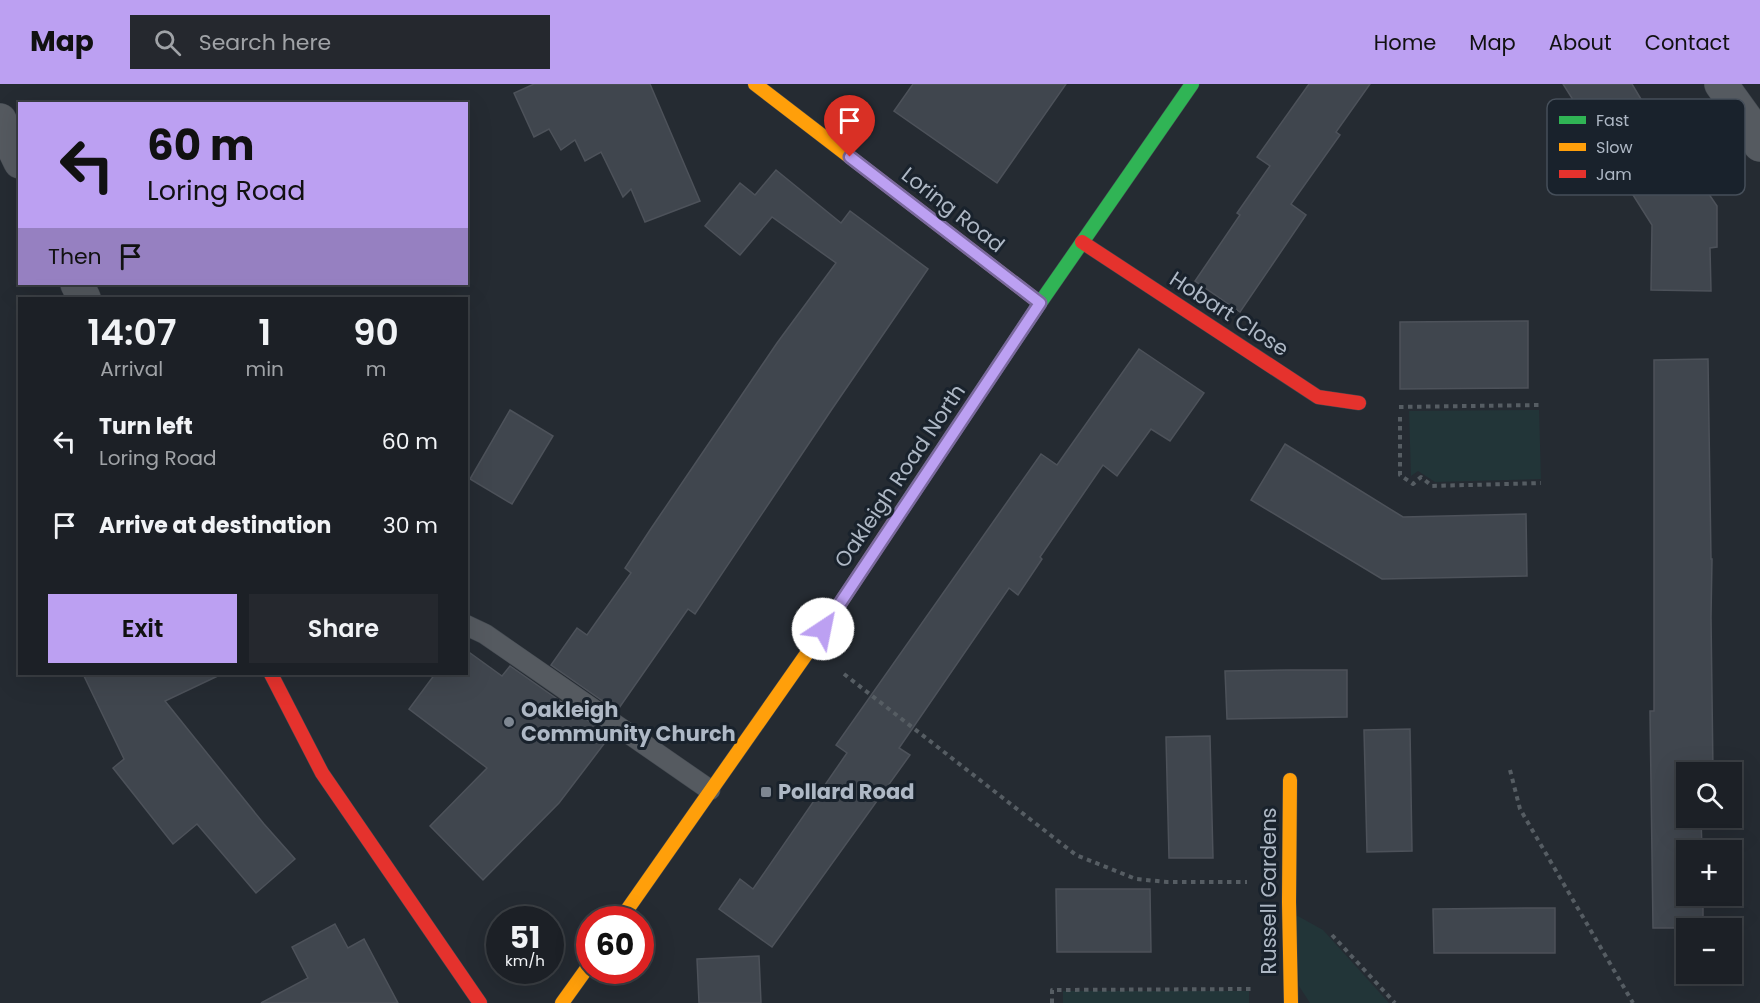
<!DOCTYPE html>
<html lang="en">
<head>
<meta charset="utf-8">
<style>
	:root { --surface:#1c2026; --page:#25282e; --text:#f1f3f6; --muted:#a0a3a7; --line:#3a3e43; --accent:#bca0f2 }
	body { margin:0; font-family:Poppins,sans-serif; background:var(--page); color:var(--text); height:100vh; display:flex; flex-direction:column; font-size:22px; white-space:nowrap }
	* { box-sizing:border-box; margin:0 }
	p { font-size:20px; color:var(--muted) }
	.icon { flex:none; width:33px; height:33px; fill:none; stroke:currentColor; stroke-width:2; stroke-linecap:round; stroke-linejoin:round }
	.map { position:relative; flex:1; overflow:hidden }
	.details { position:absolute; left:18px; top:213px; width:450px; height:378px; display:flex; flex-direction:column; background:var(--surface); border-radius:0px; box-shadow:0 6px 24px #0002,0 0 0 2px var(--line) }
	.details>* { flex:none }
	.banner { position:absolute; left:18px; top:18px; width:450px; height:183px; border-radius:0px; box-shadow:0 6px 24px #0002,0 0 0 2px var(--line); background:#bca0f2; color:#111; overflow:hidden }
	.buttons { position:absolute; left:1676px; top:678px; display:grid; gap:12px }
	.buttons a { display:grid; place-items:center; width:66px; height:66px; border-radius:0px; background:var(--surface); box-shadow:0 6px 24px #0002,0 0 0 2px var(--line); font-size:30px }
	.speed { position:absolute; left:486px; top:822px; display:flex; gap:12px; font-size:30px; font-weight:700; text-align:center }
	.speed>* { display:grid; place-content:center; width:78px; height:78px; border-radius:50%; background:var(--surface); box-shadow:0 6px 24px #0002,0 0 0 2px var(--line); line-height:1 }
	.speed small { font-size:15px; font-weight:400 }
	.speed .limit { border:9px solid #d22; background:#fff; color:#111 }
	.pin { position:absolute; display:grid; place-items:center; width:51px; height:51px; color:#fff; margin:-62px -26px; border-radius:50% 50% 50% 0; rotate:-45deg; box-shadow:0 0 6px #0007 }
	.pin .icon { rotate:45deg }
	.me { position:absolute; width:66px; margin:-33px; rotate:34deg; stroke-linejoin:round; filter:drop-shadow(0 0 4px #0008) }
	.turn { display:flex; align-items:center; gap:21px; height:126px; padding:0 30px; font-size:27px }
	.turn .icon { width:78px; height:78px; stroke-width:2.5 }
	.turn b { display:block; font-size:42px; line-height:51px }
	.then { display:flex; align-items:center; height:57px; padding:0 30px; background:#0003; gap:12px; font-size:22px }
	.eta { display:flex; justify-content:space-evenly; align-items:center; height:102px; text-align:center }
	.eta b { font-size:36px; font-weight:600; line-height:42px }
	.action { display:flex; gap:12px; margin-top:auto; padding:12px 30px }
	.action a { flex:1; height:69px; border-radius:0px; background:var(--accent); color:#111; font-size:24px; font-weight:600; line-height:69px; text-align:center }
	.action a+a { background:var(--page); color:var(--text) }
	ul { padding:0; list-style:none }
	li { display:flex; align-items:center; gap:18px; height:84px; padding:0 30px }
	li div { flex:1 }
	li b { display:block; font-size:22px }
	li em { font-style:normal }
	header { display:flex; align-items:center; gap:36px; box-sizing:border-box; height:84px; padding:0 30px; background:var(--accent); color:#111 }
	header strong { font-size:28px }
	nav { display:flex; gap:33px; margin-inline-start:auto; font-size:21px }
	.search { width:420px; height:54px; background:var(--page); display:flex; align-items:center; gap:15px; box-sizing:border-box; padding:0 21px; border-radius:0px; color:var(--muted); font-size:22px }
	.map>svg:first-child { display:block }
</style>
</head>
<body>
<header>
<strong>Map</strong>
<div class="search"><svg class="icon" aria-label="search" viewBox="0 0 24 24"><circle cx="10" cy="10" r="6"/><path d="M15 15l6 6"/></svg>Search here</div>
<nav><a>Home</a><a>Map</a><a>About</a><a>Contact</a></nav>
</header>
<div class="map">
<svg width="1760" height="919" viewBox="0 0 1760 919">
	<rect width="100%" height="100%" fill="#252b32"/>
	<g fill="#223538">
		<path d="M1539,326L1541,395L1435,398L1418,387L1411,392L1409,327Z"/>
		<path d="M1296,831L1323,846L1389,919H1310L1299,902Z"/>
		<rect x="1063" y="907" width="186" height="12"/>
	</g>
	<g fill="#40464e" stroke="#4d525a" stroke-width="1.5">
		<path d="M534,0H650L700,117L645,138L631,105L623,113L601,68L585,77L575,56L561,66L549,45L534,53L514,9Z"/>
		<path d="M913,0H1066L997,99L894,27Z"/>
		<path d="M1309,0H1370L1336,48L1340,51L1291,120L1306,131L1240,228L1195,197L1240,131L1237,129L1270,82L1257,73Z"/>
		<path d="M1563,0H1632L1682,84L1688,79L1717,122V163L1710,164L1711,207L1651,206L1652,141Z"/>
		<path d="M776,86L841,139L850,127L928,185L832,325L695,530L688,525L617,627L551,581L577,544L587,551L631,489L625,484L650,446L777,259L836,179L772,133L740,171L705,142L740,99L755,111Z"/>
		<path d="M1528,237V304L1400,305V238Z"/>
		<path d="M1139,265L1204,309L1170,357L1151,345L1117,392L1103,381L1040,473L1042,475L1018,511L1009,504L899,664L910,671L772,863L719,825L740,795L753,805L847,669L836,661L1041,370L1057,381Z"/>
		<path d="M1708,275L1711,475H1712L1711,533L1713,688H1686V734H1701L1702,766H1686V812H1703V844H1653L1650,627H1654V276Z"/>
		<path d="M510,326L553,352L512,420L470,395Z"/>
		<path d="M1285,360L1403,433L1526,430L1527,492L1382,495L1251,416Z"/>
		<path d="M466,566L502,592L510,582L610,652L559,719L483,796L430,742L487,684L409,625L435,590H466Z"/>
		<path d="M1288,586H1347V633L1227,635L1225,587Z"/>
		<path d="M83,590H222L165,617L264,740L295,775L256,809L197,740L173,760L113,684L124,675Z"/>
		<path d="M1410,645L1412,767L1367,768L1364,646Z"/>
		<path d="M1210,652L1213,774H1169L1166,653Z"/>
		<path d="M1056,805H1150L1151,868H1057Z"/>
		<path d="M1535,824H1555V869H1434L1433,825Z"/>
		<path d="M335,840L348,864L364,855L398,919H261L308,894L292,863Z"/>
		<path d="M759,872L761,919H699L697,875Z"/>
	</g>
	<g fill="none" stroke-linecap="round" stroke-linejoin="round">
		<g stroke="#42484f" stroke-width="21">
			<path id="lane" d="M466,541L485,550L710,706"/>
		</g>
		<g stroke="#42484f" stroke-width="34">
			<g id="street">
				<path d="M1721,0L1752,43L1760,61"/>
				<path d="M0,36L20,78"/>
				<path d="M77,200L84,214"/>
			</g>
		</g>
		<g stroke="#42484f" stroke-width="15">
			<path id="fast" d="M894,438L1040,219L1192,0"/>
		</g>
		<g stroke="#42484f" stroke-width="15">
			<g id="slow">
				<path d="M755,0L1040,219"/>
				<path d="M1290,696L1289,818L1291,919"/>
				<path d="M620,836L810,565L894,438"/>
				<path d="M562,919L590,880"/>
			</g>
		</g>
		<g stroke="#42484f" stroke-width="15">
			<g id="jam">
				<path d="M1082,158L1318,313L1359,319"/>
				<path d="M271,590L322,689L480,919"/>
			</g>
		</g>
		<g stroke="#565d63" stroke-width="4" stroke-dasharray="4.5 4.5" stroke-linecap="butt">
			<path d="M1399,323L1542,321"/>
			<path d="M1400,333V391L1413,400L1421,393L1432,402L1541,399"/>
			<path d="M844,590L1076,771L1136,795L1167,798H1247"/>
			<path d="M1510,686L1520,725L1633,919"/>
			<path d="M1332,851L1395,919"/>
			<path d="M1052,919V906L1251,905"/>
		</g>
		<use href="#lane" stroke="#555a60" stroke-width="20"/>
		<use href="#street" stroke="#555a60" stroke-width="33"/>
		<use href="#fast" stroke="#30b455" stroke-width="14"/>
		<use href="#slow" stroke="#ff9f0a" stroke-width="14"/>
		<use href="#jam" stroke="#e5322d" stroke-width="14"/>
	</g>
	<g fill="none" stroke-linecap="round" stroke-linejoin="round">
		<g stroke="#7a689d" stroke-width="15">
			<path id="route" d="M823,545L1040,219L850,73"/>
		</g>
		<use href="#route" stroke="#bca0f2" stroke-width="10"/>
	</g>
	<g fill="#7e8792" stroke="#19222c" stroke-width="2">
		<circle cx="509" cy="638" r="6"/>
		<rect x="760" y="702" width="12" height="12" rx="3"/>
	</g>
	<g text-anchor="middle" stroke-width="6" stroke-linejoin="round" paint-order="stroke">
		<g font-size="21" fill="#aeb8c5" stroke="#19222c">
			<text transform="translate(953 126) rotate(38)" y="7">Loring Road</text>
			<text transform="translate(1229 230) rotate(33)" y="7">Hobart Close</text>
			<text transform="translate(900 392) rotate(-56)" y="7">Oakleigh Road North</text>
			<text transform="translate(1269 807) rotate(-90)" y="7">Russell Gardens</text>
		</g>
		<g font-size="21" font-weight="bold" fill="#aeb8c5" stroke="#19222c" text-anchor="start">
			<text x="521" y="633">Oakleigh<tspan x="521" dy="24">Community Church</tspan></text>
			<text x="778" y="715">Pollard Road</text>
		</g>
	</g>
	<rect x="1547" y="15" width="198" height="96" rx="9" fill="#19222c" stroke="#464f5a" stroke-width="1.5"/>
	<rect x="1559" y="32" width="27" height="8" fill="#30b455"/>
	<rect x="1559" y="59" width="27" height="8" fill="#ff9f0a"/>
	<rect x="1559" y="86" width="27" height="8" fill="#e5322d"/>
	<g font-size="16" fill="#aeb8c5">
		<text x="1596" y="42">Fast</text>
		<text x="1596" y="69">Slow</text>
		<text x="1596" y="96">Jam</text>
	</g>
</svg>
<div class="buttons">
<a><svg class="icon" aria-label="search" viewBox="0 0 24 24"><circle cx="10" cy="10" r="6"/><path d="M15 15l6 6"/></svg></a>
<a>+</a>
<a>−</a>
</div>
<div class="speed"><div>51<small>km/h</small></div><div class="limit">60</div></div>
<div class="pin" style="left:850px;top:73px;background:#d93025"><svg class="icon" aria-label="arrive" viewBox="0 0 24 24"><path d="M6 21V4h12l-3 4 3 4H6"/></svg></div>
<svg class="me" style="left:823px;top:545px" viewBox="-20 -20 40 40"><circle r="19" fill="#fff"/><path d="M0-13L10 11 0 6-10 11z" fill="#bca0f2"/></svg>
<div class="banner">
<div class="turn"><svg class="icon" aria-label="left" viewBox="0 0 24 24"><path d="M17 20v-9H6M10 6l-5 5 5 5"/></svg><div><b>60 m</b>Loring Road</div></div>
<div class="then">Then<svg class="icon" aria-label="arrive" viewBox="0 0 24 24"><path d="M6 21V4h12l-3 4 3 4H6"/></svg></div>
</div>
<section class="details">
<div class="eta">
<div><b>14:07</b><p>Arrival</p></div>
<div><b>1</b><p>min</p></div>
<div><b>90</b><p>m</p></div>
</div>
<ul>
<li><svg class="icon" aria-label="left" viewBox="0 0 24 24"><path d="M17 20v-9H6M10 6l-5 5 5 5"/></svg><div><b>Turn left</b><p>Loring Road</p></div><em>60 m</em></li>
<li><svg class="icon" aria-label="arrive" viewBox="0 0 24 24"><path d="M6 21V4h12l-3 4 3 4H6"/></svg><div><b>Arrive at destination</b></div><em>30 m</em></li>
</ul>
<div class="action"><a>Exit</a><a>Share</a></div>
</section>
</div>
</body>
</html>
